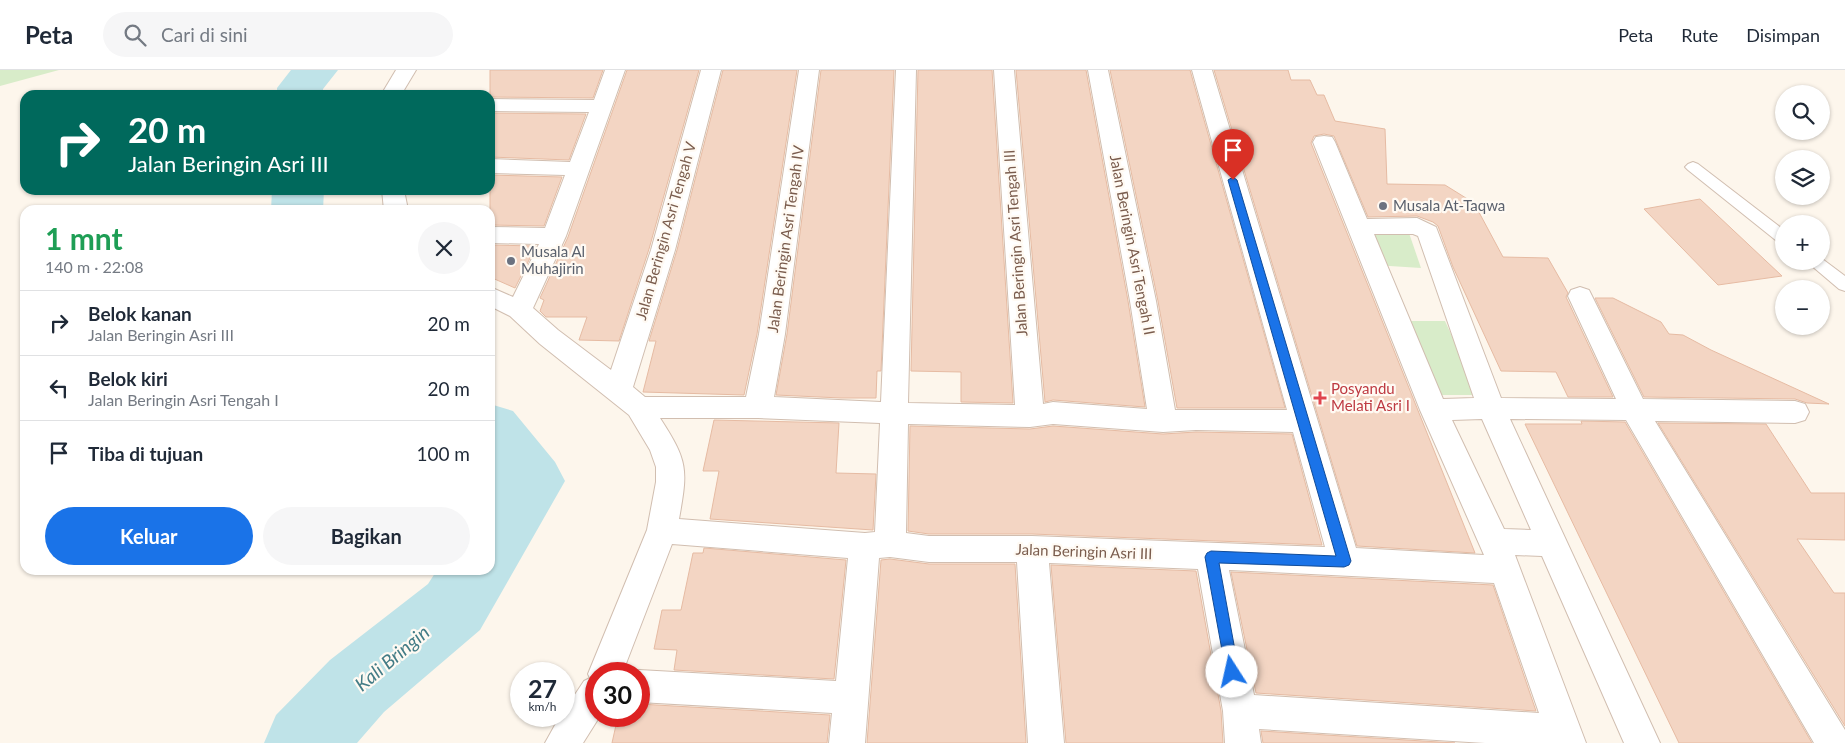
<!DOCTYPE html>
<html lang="id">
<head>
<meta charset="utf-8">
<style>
	:root { --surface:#fff; --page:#f6f6f7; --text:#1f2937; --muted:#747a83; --line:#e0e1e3; --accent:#1a73e8 }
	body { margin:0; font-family:Lato,sans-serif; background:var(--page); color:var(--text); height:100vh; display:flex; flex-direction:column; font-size:19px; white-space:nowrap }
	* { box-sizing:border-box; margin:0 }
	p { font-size:16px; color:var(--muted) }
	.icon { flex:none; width:28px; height:28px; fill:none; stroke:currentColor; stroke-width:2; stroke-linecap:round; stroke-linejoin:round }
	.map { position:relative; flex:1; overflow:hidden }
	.panel { position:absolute; left:20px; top:135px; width:475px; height:370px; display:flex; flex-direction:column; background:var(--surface); border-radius:15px; box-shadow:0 1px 4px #0004 }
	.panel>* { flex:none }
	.banner { position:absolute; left:20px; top:20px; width:475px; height:105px; border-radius:15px; box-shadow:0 1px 4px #0004; background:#00695c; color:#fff; overflow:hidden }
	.tools { position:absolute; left:1775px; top:15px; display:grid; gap:10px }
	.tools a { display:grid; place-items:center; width:55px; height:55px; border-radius:50%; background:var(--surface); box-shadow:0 1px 4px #0004; font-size:25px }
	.speed { position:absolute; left:510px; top:592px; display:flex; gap:10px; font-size:25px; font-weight:700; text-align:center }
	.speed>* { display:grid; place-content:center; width:65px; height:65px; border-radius:50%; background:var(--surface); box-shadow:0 1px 4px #0004; line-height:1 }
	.speed small { font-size:12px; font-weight:400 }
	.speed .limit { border:8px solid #d22; background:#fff; color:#111 }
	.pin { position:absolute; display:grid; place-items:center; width:42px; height:42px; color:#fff; margin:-51px -21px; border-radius:50% 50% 50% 0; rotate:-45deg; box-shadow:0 0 5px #0007 }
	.pin .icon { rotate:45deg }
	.me { position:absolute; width:55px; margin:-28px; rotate:350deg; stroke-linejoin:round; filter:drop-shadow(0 0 4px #0008) }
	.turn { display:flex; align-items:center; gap:18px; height:105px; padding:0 25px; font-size:22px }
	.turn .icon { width:65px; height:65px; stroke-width:2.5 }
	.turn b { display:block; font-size:35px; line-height:42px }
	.round { display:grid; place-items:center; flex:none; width:52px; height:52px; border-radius:26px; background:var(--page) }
	.summary { display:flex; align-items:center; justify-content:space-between; height:85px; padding:0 25px }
	h1 { font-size:30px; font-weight:700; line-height:38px; color:#1e9e55 }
	.primary-button { display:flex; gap:10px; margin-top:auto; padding:10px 25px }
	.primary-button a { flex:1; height:58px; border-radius:30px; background:var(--accent); color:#fff; font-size:20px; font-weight:700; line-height:58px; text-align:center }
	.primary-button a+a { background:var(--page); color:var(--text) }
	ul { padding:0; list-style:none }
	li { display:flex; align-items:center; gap:15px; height:65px; padding:0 25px; border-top:1px solid var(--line) }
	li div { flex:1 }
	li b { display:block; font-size:19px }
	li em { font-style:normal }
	header { display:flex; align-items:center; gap:30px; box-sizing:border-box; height:70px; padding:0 25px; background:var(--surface); border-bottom:1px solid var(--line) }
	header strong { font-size:24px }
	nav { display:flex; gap:28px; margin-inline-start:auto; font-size:18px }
	.search { width:350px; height:45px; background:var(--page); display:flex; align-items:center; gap:12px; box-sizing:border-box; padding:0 18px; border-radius:28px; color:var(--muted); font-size:19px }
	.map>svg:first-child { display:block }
</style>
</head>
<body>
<header>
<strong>Peta</strong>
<div class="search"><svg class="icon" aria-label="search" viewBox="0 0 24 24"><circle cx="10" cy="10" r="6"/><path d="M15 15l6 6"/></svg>Cari di sini</div>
<nav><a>Peta</a><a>Rute</a><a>Disimpan</a></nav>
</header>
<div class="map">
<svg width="1845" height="673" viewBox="0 0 1845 673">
	<rect width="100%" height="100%" fill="#fdf6ec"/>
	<g fill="#d8ecc9">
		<path d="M0,0H59L0,16Z"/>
		<path d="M1364,161L1409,163L1421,198L1374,195Z"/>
		<path d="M1403,251H1445L1479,325H1434Z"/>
	</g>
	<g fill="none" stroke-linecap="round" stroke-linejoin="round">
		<g fill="#bfe3e8" fill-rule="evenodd">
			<path d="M291,0H338L323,19V25H277V18Z"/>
			<path d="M272,120H324L323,140H271Z"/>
			<path d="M490,334L513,341L555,392L565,411L480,560L384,642L357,673H264L276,645L330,590L428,514L437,500H490V420L495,412L490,406Z"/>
		</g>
	</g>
	<g fill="#f3d5c3" stroke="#e6bba3">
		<path d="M490,0H603L593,28L490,27Z"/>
		<path d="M627,0H699L649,179L619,271L579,270L587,247H546L540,241L544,230L540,228L568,167Z"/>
		<path d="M723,0H797L757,264L744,325L643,322L656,271H649L677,180Z"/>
		<path d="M821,0H894L881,301H877L876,328H841L776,325L787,264Z"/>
		<path d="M918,0H992L1013,333L961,332V302L911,301Z"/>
		<path d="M1016,0H1086L1128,231L1145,337L1053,330L1045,332Z"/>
		<path d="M1110,0H1190L1285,338H1177L1158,231Z"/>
		<path d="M1214,0H1288L1291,10H1310L1317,25H1324L1335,51L1385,59L1387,114L1445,115L1474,133L1503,187L1548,188L1568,223L1566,227L1613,327H1568L1556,302L1501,301L1453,197L1438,156L1433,152L1417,146L1368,147L1334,66L1324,64L1314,66L1311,73L1475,483L1357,476Z"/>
		<path d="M490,43L586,44L569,90L490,87Z"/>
		<path d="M490,105L562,107L544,156L490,155Z"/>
		<path d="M1700,129L1782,206L1718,215L1644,139Z"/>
		<path d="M490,175L536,176L515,218L490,207Z"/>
		<path d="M1595,228H1613L1661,252L1669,264L1683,265L1711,280L1829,334L1807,333L1795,329L1644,327Z"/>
		<path d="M714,350L839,353L836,403L876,404L873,460L710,449L719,401H703Z"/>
		<path d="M1581,351L1625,352L1812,673H1679L1525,354H1582Z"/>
		<path d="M1658,353L1766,354L1811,423H1845V470L1797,469L1834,523H1845V656Z"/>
		<path d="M910,356L1030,359L1053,356L1163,364L1196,362L1292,364L1322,475L1032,464H929L908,461Z"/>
		<path d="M704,478L846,490L834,609L674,600L677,580L654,579L662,540H681L693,483H703Z"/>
		<path d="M890,489L929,494H1015L1026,673H867L881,490Z"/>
		<path d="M1051,495L1196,501L1221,641L1223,673H1066Z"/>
		<path d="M1231,502L1493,515L1536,641L1256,623Z"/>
		<path d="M639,634L830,645L827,673H612L618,646H639Z"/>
		<path d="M1261,661L1455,673H1263Z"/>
	</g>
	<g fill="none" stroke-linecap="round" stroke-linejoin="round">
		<g stroke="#d1beb0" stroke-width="2">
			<g id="service">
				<path d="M1693,92L1698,94L1784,160V173L1778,172L1688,100L1685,97L1688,94Z"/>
				<path d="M1821,188L1845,206V221L1839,219L1806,191H1821Z"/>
			</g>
		</g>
		<g stroke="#d1beb0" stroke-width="2">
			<g id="minor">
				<path d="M396,0H416L401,25H381Z"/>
				<path d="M605,0H625L566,166L533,238L558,260L611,300L651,180L701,0H721L675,180L633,317L645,327H746L759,264L799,0H819L785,264L774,327L881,332L896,0H916L908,333L1015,335L994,0H1014L1043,334L1053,332L1147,339L1130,231L1088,0H1108L1156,231L1175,340H1287L1192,0H1212L1356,478L1484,485L1420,340L1313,72L1316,67L1324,66L1332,67L1335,72L1367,149L1417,148L1436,157L1501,328L1616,329L1568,226L1571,220L1580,217L1589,220L1592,226L1643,329L1795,331L1805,334L1809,342L1805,350L1795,353L1655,351L1845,660V673H1814L1626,350L1510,349L1660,673H1624L1542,486L1515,485L1586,673H1485L1259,659L1261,673H1225L1223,641L1198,499L1049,493L1064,673H1028L1017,492H929L890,487L879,488L865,673H829L832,643L639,632V604H629L639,600L836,611L848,488L672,474L622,604H596V646H600L583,673H545L560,646H564V641L584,611L590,608L588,604L647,460L656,412V397L650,380L629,345L540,274L510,246L490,236V217L513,227L539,174L490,173V157L545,158L565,105L490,103V89L570,92L589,42L490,41V29L594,30ZM1374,164H1413L1418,166L1474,328L1443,329ZM660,348H758L880,353L875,462L865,463L679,449C688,399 688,391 660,348ZM1482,349L1531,460L1504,459L1452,350ZM908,354L1030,357L1053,354L1163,362L1196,360L1293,362L1325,477L1032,466H929L906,463ZM1229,500L1494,513L1539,643L1254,625Z"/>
				<path d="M382,120H404L408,140H384Z"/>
			</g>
		</g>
		<use href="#service" fill="#fff" fill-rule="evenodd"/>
		<use href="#minor" fill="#fff" fill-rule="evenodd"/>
	</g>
	<path fill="#1a73e8" stroke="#114b97" d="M1233,107L1237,110L1351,491L1349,495L1344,497L1219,493L1239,602L1237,607L1232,609L1228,607L1226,602L1205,487L1207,483L1211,481L1336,486L1228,110Z"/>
	<g fill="#6b7280" stroke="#fffaf3" stroke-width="2">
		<circle cx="1383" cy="136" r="5"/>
		<circle cx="511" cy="191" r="5"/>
	</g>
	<path fill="#e0444e" stroke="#fffaf3" stroke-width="2" d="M1317.5 320.5h5v5h5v5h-5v5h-5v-5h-5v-5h5z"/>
	<g text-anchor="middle" stroke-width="4.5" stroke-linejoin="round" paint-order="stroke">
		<g font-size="15" fill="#5b616d" stroke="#fffaf3" text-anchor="start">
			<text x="1393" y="141">Musala At-Taqwa</text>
			<text x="521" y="187">Musala Al<tspan x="521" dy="17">Muhajirin</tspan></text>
		</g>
		<g font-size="15" fill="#7a5c4d" stroke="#fffaf3">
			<text transform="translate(666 161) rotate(-74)" y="5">Jalan Beringin Asri Tengah V</text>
			<text transform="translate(786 169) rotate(-82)" y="5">Jalan Beringin Asri Tengah IV</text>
			<text transform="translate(1016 173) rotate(-94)" y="5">Jalan Beringin Asri Tengah III</text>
			<text transform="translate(1132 175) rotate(79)" y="5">Jalan Beringin Asri Tengah II</text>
			<text transform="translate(1084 482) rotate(2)" y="5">Jalan Beringin Asri III</text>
		</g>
		<g font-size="15" fill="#be3a42" stroke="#fffaf3" text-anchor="start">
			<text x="1331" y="324">Posyandu<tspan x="1331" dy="17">Melati Asri I</tspan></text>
		</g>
		<g font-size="19" font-style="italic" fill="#437c86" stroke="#fffaf3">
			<text transform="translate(392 588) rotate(-40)" y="7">Kali Bringin</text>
		</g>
	</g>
</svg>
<div class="tools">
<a><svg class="icon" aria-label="search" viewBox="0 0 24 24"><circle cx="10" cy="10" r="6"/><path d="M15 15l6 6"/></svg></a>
<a><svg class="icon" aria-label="layers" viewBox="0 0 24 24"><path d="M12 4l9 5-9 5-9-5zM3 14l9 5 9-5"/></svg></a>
<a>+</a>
<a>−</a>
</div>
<div class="speed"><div>27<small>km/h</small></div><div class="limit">30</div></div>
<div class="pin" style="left:1233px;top:110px;background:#d93025"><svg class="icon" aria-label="arrive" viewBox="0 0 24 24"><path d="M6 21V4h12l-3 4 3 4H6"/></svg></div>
<svg class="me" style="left:1232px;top:602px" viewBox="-20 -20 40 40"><circle r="19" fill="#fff"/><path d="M0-13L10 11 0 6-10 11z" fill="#1a73e8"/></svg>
<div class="banner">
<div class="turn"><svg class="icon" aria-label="right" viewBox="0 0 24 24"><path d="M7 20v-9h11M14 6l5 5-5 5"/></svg><div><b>20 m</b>Jalan Beringin Asri III</div></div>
</div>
<section class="panel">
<div class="summary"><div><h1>1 mnt</h1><p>140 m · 22:08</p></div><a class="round"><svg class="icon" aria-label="close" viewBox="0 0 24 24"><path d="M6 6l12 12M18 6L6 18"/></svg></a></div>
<ul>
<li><svg class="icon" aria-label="right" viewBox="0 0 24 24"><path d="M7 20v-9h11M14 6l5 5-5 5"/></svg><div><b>Belok kanan</b><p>Jalan Beringin Asri III</p></div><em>20 m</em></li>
<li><svg class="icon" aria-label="left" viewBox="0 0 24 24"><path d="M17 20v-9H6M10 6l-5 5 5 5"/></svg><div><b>Belok kiri</b><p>Jalan Beringin Asri Tengah I</p></div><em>20 m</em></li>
<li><svg class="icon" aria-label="arrive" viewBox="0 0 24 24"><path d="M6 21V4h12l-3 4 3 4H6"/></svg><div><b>Tiba di tujuan</b></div><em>100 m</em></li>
</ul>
<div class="primary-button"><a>Keluar</a><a>Bagikan</a></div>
</section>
</div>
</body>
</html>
